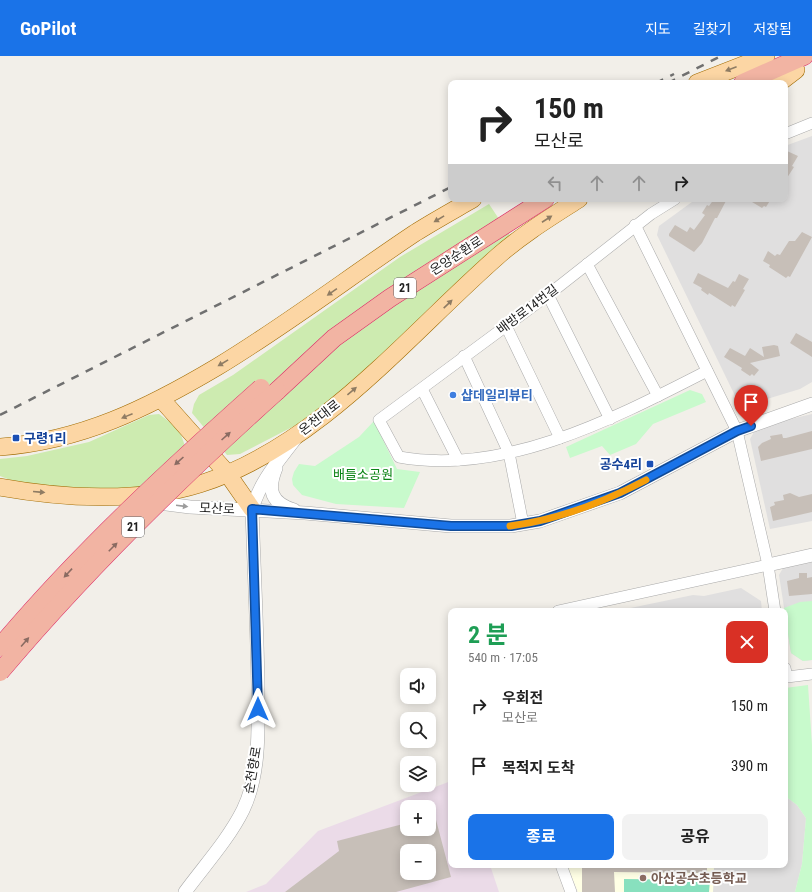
<!DOCTYPE html>
<html lang="ko">
<head>
<meta charset="utf-8">
<style>
	:root { --surface:#fff; --page:#f2f2f2; --text:#222; --muted:#767676; --accent:#1a73e8 }
	body { margin:0; font-family:"Roboto Condensed","Noto Sans KR",sans-serif; background:var(--page); color:var(--text); height:100vh; display:flex; flex-direction:column; font-size:15px; white-space:nowrap }
	* { box-sizing:border-box; margin:0 }
	p { font-size:13px; color:var(--muted) }
	.icon { flex:none; width:22px; height:22px; fill:none; stroke:currentColor; stroke-width:2; stroke-linecap:round; stroke-linejoin:round }
	.map { position:relative; flex:1; overflow:hidden }
	.drawer { position:absolute; left:448px; top:552px; width:340px; height:260px; display:flex; flex-direction:column; background:var(--surface); border-radius:8px; box-shadow:0 2px 10px #0003 }
	.drawer>* { flex:none }
	.hud { position:absolute; left:448px; top:24px; width:340px; height:122px; border-radius:8px; box-shadow:0 2px 10px #0003; background:#fff; color:var(--text); overflow:hidden }
	.buttons { position:absolute; left:400px; top:612px; display:grid; gap:8px }
	.buttons a { display:grid; place-items:center; width:36px; height:36px; border-radius:8px; background:var(--surface); box-shadow:0 2px 10px #0003; font-size:20px }
	.pin { position:absolute; display:grid; place-items:center; width:34px; height:34px; color:#fff; margin:-41px -17px; border-radius:50% 50% 50% 0; rotate:-45deg; box-shadow:0 0 4px #0007 }
	.pin .icon { rotate:45deg }
	.me { position:absolute; width:44px; margin:-22px; rotate:0deg; stroke-linejoin:round; filter:drop-shadow(0 0 3px #0008) }
	.turn { display:flex; align-items:center; gap:14px; height:84px; padding:0 20px; font-size:18px }
	.turn .icon { width:52px; height:52px; stroke-width:2.5 }
	.turn b { display:block; font-size:28px; line-height:34px }
	.lanes { display:flex; align-items:center; height:38px; padding:0 20px; background:#0003; justify-content:center; gap:20px; direction:ltr }
	.lanes .off { opacity:.35 }
	.round { display:grid; place-items:center; flex:none; width:42px; height:42px; border-radius:8px; background:var(--page) }
	.headline { display:flex; align-items:center; justify-content:space-between; height:68px; padding:0 20px }
	h1 { font-size:24px; font-weight:700; line-height:30px; color:#1e9e55 }
	.primary-button { display:flex; gap:8px; margin-top:auto; padding:8px 20px }
	.primary-button a { flex:1; height:46px; border-radius:8px; background:var(--accent); color:#fff; font-size:16px; font-weight:700; line-height:46px; text-align:center }
	.primary-button a+a { background:var(--page); color:var(--text) }
	ul { padding:0; list-style:none }
	li { display:flex; align-items:center; gap:12px; height:60px; padding:0 20px }
	li div { flex:1 }
	li b { display:block; font-size:15px }
	li em { font-style:normal }
	header { display:flex; align-items:center; gap:24px; box-sizing:border-box; height:56px; padding:0 20px; background:var(--accent); color:#fff }
	header strong { font-size:19px }
	nav { display:flex; gap:22px; margin-inline-start:auto; font-size:14px }
	.map>svg:first-child { display:block }
</style>
</head>
<body>
<header>
<strong>GoPilot</strong>
<nav><a>지도</a><a>길찾기</a><a>저장됨</a></nav>
</header>
<div class="map">
<svg width="812" height="836" viewBox="0 0 812 836">
	<rect width="100%" height="100%" fill="#f2efe9"/>
	<g fill="#e0dfdf">
		<path d="M812,80V326L800,333L747,349L739,348L657,179L659,170L696,143H785V90Z"/>
		<path d="M812,358V465L770,473L750,383L757,371Z"/>
		<path d="M812,506V604L803,605L791,597L779,519L783,512Z"/>
		<path d="M741,532L761,545L762,555H616L693,539L704,540Z"/>
		<path d="M785,740L797,749L806,762L802,808L795,836H713L714,809H785Z"/>
	</g>
	<path fill="#ebdbe8" fill-rule="evenodd" d="M451,725V809H490L499,836H246L266,828L318,775ZM407,751H429V773H407ZM407,795H429V817H407Z"/>
	<path fill="#ffffe5" d="M567,809H714L713,836H578Z"/>
	<g fill="#cdebb0">
		<path d="M489,148L511,181L431,250L396,287L346,331L300,367L240,398L227,399L192,357L194,348L199,339L233,319L400,201Z"/>
		<path d="M159,358L179,373L192,410L180,427L105,434L18,427L0,420V403L27,400L89,386L149,359Z"/>
	</g>
	<g fill="#c8facc">
		<path d="M690,334L702,338L706,346L653,368L636,388L610,399L602,390L570,402L566,391Z"/>
		<path d="M374,365L397,413L420,416L404,452L336,448L302,439L293,429L292,423L294,416L299,408L315,410L359,381Z"/>
		<path d="M812,545V604L803,605L791,597L784,552L800,546Z"/>
		<path d="M808,629L812,689V836H795L802,808L806,762L797,749L785,740V632Z"/>
	</g>
	<path fill="#88e0be" d="M624,823L710,824L709,836H624Z"/>
	<g fill="#c7bfb8" fill-rule="evenodd">
		<path d="M787,95L798,100L792,110L794,111L785,125V99Z"/>
		<path d="M714,143H727L717,162H715L702,187L694,196L669,180V178L675,169L687,176L690,171L694,174L705,159L702,157L707,149L709,150Z"/>
		<path d="M747,143H771L766,151L764,150L762,152Z"/>
		<path d="M802,176L812,181L790,221L788,220L786,222L769,211L770,209L763,205L768,195L775,200L777,198L780,199L789,185H795Z"/>
		<path d="M698,217L728,232L733,225L735,226L739,218L749,223L743,233L745,234L735,251L732,249L731,251L709,237L708,239L701,234L702,232L693,227Z"/>
		<path d="M796,277L812,286V301L790,287Z"/>
		<path d="M774,289L778,290L780,300L750,307L759,314L754,320L752,318L750,320L741,314L742,312L724,301L730,292L745,300L750,292L764,301L762,291Z"/>
		<path d="M812,375V393L761,405L758,391L762,387L771,383L770,380L782,378L783,382H786Z"/>
		<path d="M790,437L799,441L812,438V456L773,465L770,451L775,449L774,446L784,444L783,439Z"/>
		<path d="M799,517H807V522L812,521V538L789,540L787,525L799,522Z"/>
		<path d="M435,760L451,821L396,836H285L339,795L337,785L407,767V773H429V762ZM407,795H429V817H407Z"/>
		<path d="M582,809H707V817L614,816L615,836H582Z"/>
	</g>
	<g fill="none" stroke-linecap="round" stroke-linejoin="round">
		<g stroke="#a9a9a9" stroke-width="12">
			<g id="minor">
				<path d="M785,78L812,67"/>
				<path d="M675,143L651,158L548,239L379,364L399,401C505,420 615,362 707,315"/>
				<path d="M635,169L737,375L768,509L775,555"/>
				<path d="M587,208L658,340"/>
				<path d="M548,239L610,363"/>
				<path d="M506,270L560,382"/>
				<path d="M464,300L509,397L523,468"/>
				<path d="M422,333L458,404"/>
				<path d="M558,555L768,509"/>
				<path d="M785,612L787,621L812,618"/>
				<path d="M561,809L571,836"/>
			</g>
		</g>
		<g stroke="#a9a9a9" stroke-width="14">
			<g id="tertiary">
				<path d="M276,412C267,434 271,447 294,454"/>
				<path d="M151,446L190,451L305,457L451,470H511L540,465L620,437L737,375L812,348"/>
				<path d="M768,509L812,499"/>
				<path d="M185,836C204,810 228,784 243,754C261,717 258,669 258,629C257,570 254,512 252,453C261,424 277,407 295,383"/>
			</g>
		</g>
		<g stroke="#a06b00" stroke-width="18">
			<g id="primary">
				<path d="M697,27L766,0"/>
				<path d="M779,27L796,14"/>
				<path d="M162,344L227,417L252,453"/>
				<path d="M0,391C81,385 148,352 217,311C285,270 349,221 415,177C434,165 454,154 473,143"/>
				<path d="M0,431C61,442 140,447 200,428C319,390 407,280 498,200C523,178 551,161 579,143"/>
			</g>
		</g>
		<g stroke="#dc2a67" stroke-width="19">
			<g id="trunk">
				<path d="M743,27L804,0"/>
				<path d="M277,335L334,282L390,242L545,143"/>
			</g>
		</g>
		<use href="#minor" stroke="#fff" stroke-width="11"/>
		<use href="#tertiary" stroke="#fff" stroke-width="13"/>
		<use href="#primary" stroke="#fcd6a4" stroke-width="17"/>
		<use href="#trunk" stroke="#f2b4a3" stroke-width="18"/>
		<g stroke="#707070" stroke-width="2.5" stroke-dasharray="8 8" stroke-linecap="butt">
			<path d="M656,27L674,18"/>
			<path d="M668,27L721,0"/>
			<path d="M0,359L451,131"/>
		</g>
		<g stroke="#dc2a67" stroke-width="19" stroke-linecap="butt">
			<g id="trunk-bridge">
				<path d="M0,591C79,497 169,414 261,332"/>
				<path d="M0,616C85,515 179,423 277,335"/>
			</g>
		</g>
		<use href="#trunk-bridge" stroke="#f2b4a3" stroke-width="18"/>
	</g>
	<defs><path id="oneway-solid" d="M-6-.8H1V-3.2L6.5 0L1 3.2V.8H-6Z"/></defs>
	<g fill="#8f7c63">
		<use href="#oneway-solid" transform="translate(731 13) rotate(159)"/>
		<use href="#oneway-solid" transform="translate(439 163) rotate(149)"/>
		<use href="#oneway-solid" transform="translate(547 163) rotate(-33)"/>
		<use href="#oneway-solid" transform="translate(332 236) rotate(145)"/>
		<use href="#oneway-solid" transform="translate(448 248) rotate(-44)"/>
		<use href="#oneway-solid" transform="translate(223 307) rotate(149)"/>
		<use href="#oneway-solid" transform="translate(352 335) rotate(-40)"/>
		<use href="#oneway-solid" transform="translate(127 360) rotate(158)"/>
		<use href="#oneway-solid" transform="translate(39 436) rotate(5)"/>
	</g>
	<g fill="#8a6b62">
		<use href="#oneway-solid" transform="translate(226 380) rotate(-42)"/>
		<use href="#oneway-solid" transform="translate(179 405) rotate(138)"/>
		<use href="#oneway-solid" transform="translate(113 491) rotate(-45)"/>
		<use href="#oneway-solid" transform="translate(68 517) rotate(133)"/>
		<use href="#oneway-solid" transform="translate(25 586) rotate(-49)"/>
	</g>
	<use fill="#9c9c9c" href="#oneway-solid" transform="translate(182 450) rotate(7)"/>
	<g fill="none" stroke-linecap="round" stroke-linejoin="round">
		<g stroke="#114b97" stroke-width="10">
			<path id="route" d="M258,653L252,453L451,470H511L540,465L620,437L737,375L751,370"/>
		</g>
		<use href="#route" stroke="#1a73e8" stroke-width="7"/>
		<path stroke="#f59e0b" stroke-width="7" d="M510,470C557,464 604,446 646,424"/>
	</g>
	<circle fill="#3f7fe0" stroke="#fff" stroke-width="1.5" cx="453" cy="339" r="4"/>
	<g fill="#1a4fb4" stroke="#fff" stroke-width="1.5">
		<rect x="12" y="378" width="8" height="8" rx="2"/>
		<rect x="646" y="404" width="8" height="8" rx="2"/>
	</g>
	<circle fill="#8d6e63" stroke="#fff" stroke-width="1.5" cx="643" cy="822" r="4"/>
	<g text-anchor="middle" stroke-width="4" stroke-linejoin="round" paint-order="stroke">
		<g fill="#fff" stroke="#646464" stroke-width="1">
			<rect x="394" y="222" width="22" height="20" rx="3"/>
			<rect x="122" y="461" width="22" height="20" rx="3"/>
		</g>
		<g font-size="12" font-weight="bold" fill="#222">
			<text x="405" y="236">21</text>
			<text x="133" y="475">21</text>
		</g>
		<g font-size="13" fill="#222" stroke="#fff">
			<text transform="translate(456 199) rotate(-33)" y="5">온양순환로</text>
			<text transform="translate(527 253) rotate(-37)" y="5">배방로14번길</text>
			<text transform="translate(319 361) rotate(-38)" y="5">온천대로</text>
			<text transform="translate(217 452) rotate(2)" y="5">모산로</text>
			<text transform="translate(252 714) rotate(-80)" y="5">순천향로</text>
		</g>
		<g font-size="13" font-weight="bold" fill="#366cbe" stroke="#fff" text-anchor="start">
			<text x="461" y="344">샵데일리뷰티</text>
		</g>
		<g font-size="13" font-weight="bold" fill="#164399" stroke="#fff" text-anchor="start">
			<text x="24" y="387">구령1리</text>
			<text x="642" y="413" text-anchor="end">공수4리</text>
		</g>
		<g font-size="13" fill="#0c8416" stroke="#fff">
			<text x="363" y="423">배들소공원</text>
		</g>
		<g font-size="13" font-weight="bold" fill="#785e54" stroke="#fff" text-anchor="start">
			<text x="651" y="827">아산공수초등학교</text>
		</g>
	</g>
</svg>
<div class="buttons">
<a><svg class="icon" aria-label="sound" viewBox="0 0 24 24"><path d="M4 9h4l5-4v14l-5-4H4zM17 9q2 3 0 6"/></svg></a>
<a><svg class="icon" aria-label="search" viewBox="0 0 24 24"><circle cx="10" cy="10" r="6"/><path d="M15 15l6 6"/></svg></a>
<a><svg class="icon" aria-label="layers" viewBox="0 0 24 24"><path d="M12 4l9 5-9 5-9-5zM3 14l9 5 9-5"/></svg></a>
<a>+</a>
<a>−</a>
</div>
<div class="pin" style="left:751px;top:370px;background:#d93025"><svg class="icon" aria-label="arrive" viewBox="0 0 24 24"><path d="M6 21V4h12l-3 4 3 4H6"/></svg></div>
<svg class="me" style="left:258px;top:653px" viewBox="-20 -20 40 40"><path d="M0-17L14 15 0 8-14 15z" fill="#1a73e8" stroke="#fff" stroke-width="4"/></svg>
<div class="hud">
<div class="turn"><svg class="icon" aria-label="right" viewBox="0 0 24 24"><path d="M7 20v-9h11M14 6l5 5-5 5"/></svg><div><b>150 m</b>모산로</div></div>
<div class="lanes"><svg class="icon off" aria-label="left" viewBox="0 0 24 24"><path d="M17 20v-9H6M10 6l-5 5 5 5"/></svg><svg class="icon off" aria-label="ahead" viewBox="0 0 24 24"><path d="M12 20V5M6 11l6-6 6 6"/></svg><svg class="icon off" aria-label="ahead" viewBox="0 0 24 24"><path d="M12 20V5M6 11l6-6 6 6"/></svg><svg class="icon" aria-label="right" viewBox="0 0 24 24"><path d="M7 20v-9h11M14 6l5 5-5 5"/></svg></div>
</div>
<section class="drawer">
<div class="headline"><div><h1>2 분</h1><p>540 m · 17:05</p></div><a class="round" style="background:#d93025;color:#fff"><svg class="icon" aria-label="close" viewBox="0 0 24 24"><path d="M6 6l12 12M18 6L6 18"/></svg></a></div>
<ul>
<li><svg class="icon" aria-label="right" viewBox="0 0 24 24"><path d="M7 20v-9h11M14 6l5 5-5 5"/></svg><div><b>우회전</b><p>모산로</p></div><em>150 m</em></li>
<li><svg class="icon" aria-label="arrive" viewBox="0 0 24 24"><path d="M6 21V4h12l-3 4 3 4H6"/></svg><div><b>목적지 도착</b></div><em>390 m</em></li>
</ul>
<div class="primary-button"><a>종료</a><a>공유</a></div>
</section>
</div>
</body>
</html>
